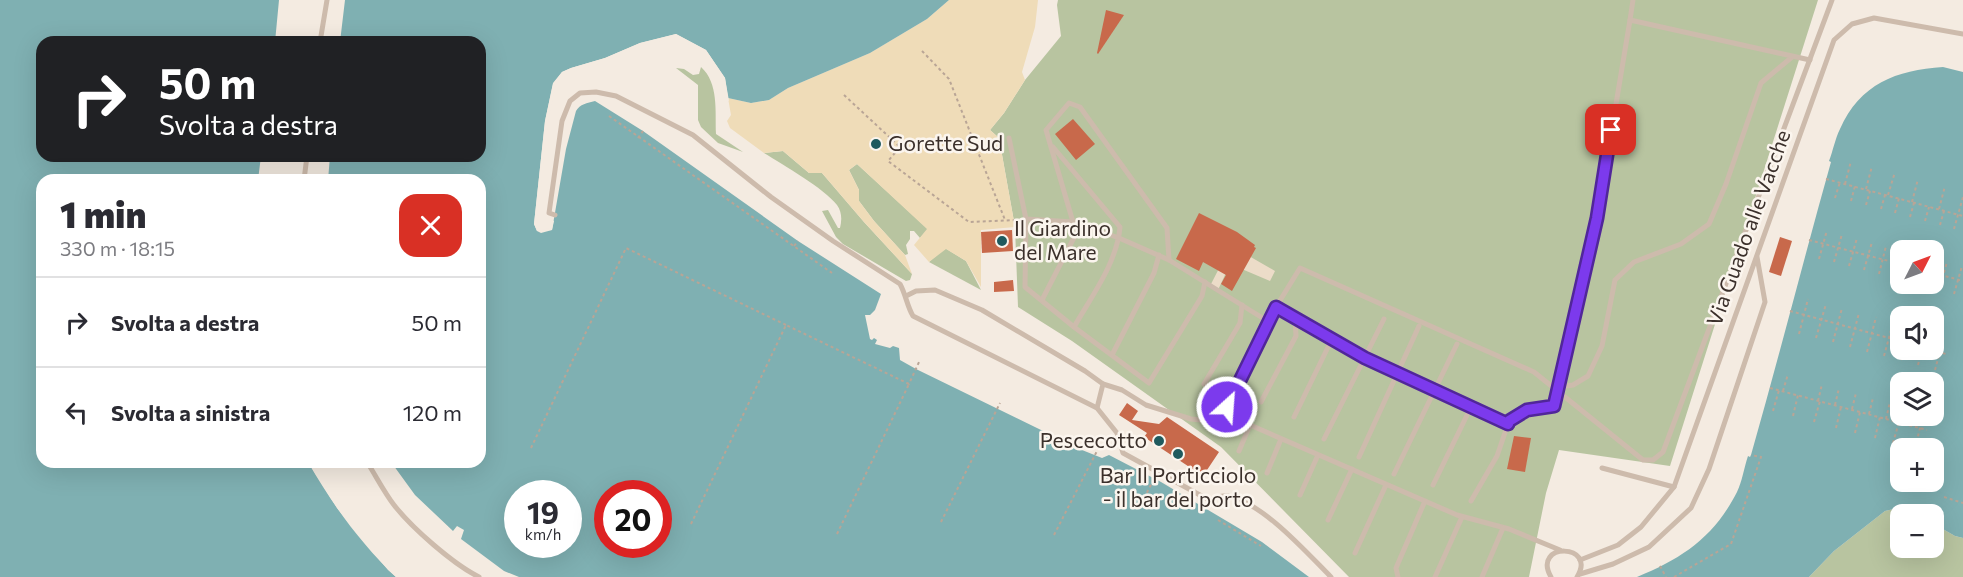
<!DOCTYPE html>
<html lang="it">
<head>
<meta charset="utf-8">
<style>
	:root { --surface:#fff; --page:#f2f2f3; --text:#2b2b33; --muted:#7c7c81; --line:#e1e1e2 }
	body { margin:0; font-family:Commissioner,sans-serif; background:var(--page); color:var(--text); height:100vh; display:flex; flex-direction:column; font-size:22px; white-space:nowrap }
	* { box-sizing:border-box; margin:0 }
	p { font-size:20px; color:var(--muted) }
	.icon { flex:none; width:33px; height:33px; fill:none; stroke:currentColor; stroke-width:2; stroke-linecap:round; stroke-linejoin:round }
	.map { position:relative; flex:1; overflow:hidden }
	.details { position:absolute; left:36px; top:174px; width:450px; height:294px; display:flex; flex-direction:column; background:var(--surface); border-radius:18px; box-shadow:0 6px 24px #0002 }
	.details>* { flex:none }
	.guide { position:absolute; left:36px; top:36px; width:450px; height:126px; border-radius:18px; box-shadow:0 6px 24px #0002; background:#202124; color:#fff; overflow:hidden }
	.needle { width:39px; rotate:48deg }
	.buttons { position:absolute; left:1890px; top:240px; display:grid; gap:12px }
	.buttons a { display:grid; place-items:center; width:54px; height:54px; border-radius:12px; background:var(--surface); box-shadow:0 6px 24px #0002; font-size:30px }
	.speed { position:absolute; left:504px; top:480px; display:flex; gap:12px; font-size:30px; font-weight:700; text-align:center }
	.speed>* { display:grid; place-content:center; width:78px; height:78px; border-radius:50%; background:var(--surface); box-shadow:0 6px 24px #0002; line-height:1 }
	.speed small { font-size:15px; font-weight:400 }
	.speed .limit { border:9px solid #d22; background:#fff; color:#111 }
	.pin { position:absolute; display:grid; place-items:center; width:51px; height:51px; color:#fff; margin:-26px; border-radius:12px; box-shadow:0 3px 9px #0006 }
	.me { position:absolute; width:66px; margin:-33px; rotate:26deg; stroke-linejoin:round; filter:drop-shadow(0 0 4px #0008) }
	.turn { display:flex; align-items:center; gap:21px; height:126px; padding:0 24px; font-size:27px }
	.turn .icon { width:78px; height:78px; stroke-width:2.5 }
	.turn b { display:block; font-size:42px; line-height:51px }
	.round { display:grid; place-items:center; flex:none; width:63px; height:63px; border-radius:18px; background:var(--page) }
	.overview { display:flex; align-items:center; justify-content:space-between; height:102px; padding:0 24px }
	h1 { font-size:36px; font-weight:800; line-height:45px }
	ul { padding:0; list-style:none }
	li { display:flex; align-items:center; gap:18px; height:90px; padding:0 24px; border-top:2px solid var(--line) }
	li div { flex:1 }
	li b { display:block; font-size:22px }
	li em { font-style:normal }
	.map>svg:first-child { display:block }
</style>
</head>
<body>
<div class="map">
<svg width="1963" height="577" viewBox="0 0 1963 577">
	<rect width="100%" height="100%" fill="#f4ebe1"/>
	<g fill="#b8c4a0">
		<path d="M1058,0H1818L1670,466L1559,450L1546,493L1529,577H1349L1221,447L1072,341L1018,307L1015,227L999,138L990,130L1004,113L1025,80L1061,36L1057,5Z"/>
		<path d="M701,67C719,83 715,112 716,134L743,152L718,143L701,127L698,120V85L676,68L684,69L693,75L699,74Z"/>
		<path d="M783,151L809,173H822L864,222L912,274L910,280L906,281L843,244L836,237L822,211L828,210L838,228H840C842,220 842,212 837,205C824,188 783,165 764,153Z"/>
		<path d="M857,164L928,229L920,238L914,231H910V239L906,245L908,254L905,255L874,221L859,201V190L849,170Z"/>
		<path d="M945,248L966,261L981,290L929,262Z"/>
		<path d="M1907,506L1922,514H1900V548H1934V524L1955,536L1963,538V577H1809L1834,551L1885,511Z"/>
	</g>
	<path fill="#efdcb8" d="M949,0H1038L1035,27L1022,72L1025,80L1004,113L990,130L999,138L1015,227L981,230V287L966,261L946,249L929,262L914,245L927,229L857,164L849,170L859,190V201L874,221L905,255L912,274L864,222L822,173H809L783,151L764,153L730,128L727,121L731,115L728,98L751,103L769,100L788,88L870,53L927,19Z"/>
	<path fill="#ecdcc8" d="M1232,243L1242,252L1275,271L1270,281L1230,264L1218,290L1210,286Z"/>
	<g fill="#7fb0b2" fill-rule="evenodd">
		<path d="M0,0H279L275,42H42V156H261L258,180H42V462H308C332,504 361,544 396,577H0Z"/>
		<path d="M345,0H949L927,19L870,53L788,88L769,100L751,103L728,98L725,78L706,50L676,34L640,43L605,58L571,68L562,72L553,84L545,121L534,224L537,231L552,230L566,149L576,111C580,104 587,103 595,101L643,131L798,241L881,294L875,310L870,315H865L870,339L872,340L874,338L877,340L875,344L890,348L893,346L899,348L900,360L916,369L1082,450L1102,458L1109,455L1161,482L1262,542L1309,577H519L504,571L461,539L464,530L457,526L453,531L415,495L391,462H480V180H328L330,156H480V42H340ZM518,494H568V544H518ZM608,494H658V544H608Z"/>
		<path d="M1943,67L1963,72V538L1955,536L1934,524V514H1922L1907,506L1885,511L1834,551L1809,577H1637C1683,558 1714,537 1737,492C1742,482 1744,468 1748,456L1750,457L1751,455C1779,357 1804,258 1831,162L1829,161C1833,151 1835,139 1840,129C1860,84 1896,70 1943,67ZM1900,250H1934V284H1900ZM1900,316H1934V350H1900ZM1900,382H1934V416H1900ZM1900,448H1934V482H1900Z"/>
	</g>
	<g fill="#f4ebe1">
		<path d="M676,34L706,50L725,78L729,101L725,99L722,80L704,52L675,37L641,46L607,61L564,75L556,85L548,121L537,223L542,230L549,228L552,220L554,221L552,230L541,233L537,231L534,224L545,121L553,83L562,72L571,68L605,58L640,43Z"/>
		<path d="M308,462H312L339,506L366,540L399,577H396L388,570L364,542L337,508Z"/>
	</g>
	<g fill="#c8694b">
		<path d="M1106,10L1124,15L1098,54L1097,53Z"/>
		<path d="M1073,119L1095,144L1076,160L1055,134Z"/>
		<path d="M1199,213L1237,232L1255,245L1254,247L1256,248L1232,291L1221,284L1226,275L1203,262L1199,271L1176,259Z"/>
		<path d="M1012,230L1013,251L982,253L981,232Z"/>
		<path d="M1780,237L1792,241L1781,276L1769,272Z"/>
		<path d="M1013,280L1014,291L994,292V282Z"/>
		<path d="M1127,403L1138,411L1132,420L1159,424L1167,417L1219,452L1203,476L1144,437L1147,433L1119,415Z"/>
		<path d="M1514,436L1531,438L1525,472L1507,469Z"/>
	</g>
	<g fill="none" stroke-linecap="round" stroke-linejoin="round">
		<g stroke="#b9a596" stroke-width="2" stroke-dasharray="3 3" stroke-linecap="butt">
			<path d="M922,51L949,79L1005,220"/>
			<path d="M844,95L900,147L888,161L969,222L1017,220"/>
			<path d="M609,116L832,273"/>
			<path d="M638,138L643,131"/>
			<path d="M1826,179L1963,216"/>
			<path d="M1845,184L1851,161"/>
			<path d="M1866,189L1872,166"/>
			<path d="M1888,195L1895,172"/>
			<path d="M1835,198L1840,182"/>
			<path d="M1851,201L1855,186"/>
			<path d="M1912,202L1918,179"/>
			<path d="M1866,205L1870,191"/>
			<path d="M1881,209L1885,195"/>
			<path d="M1939,209L1945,186"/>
			<path d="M1895,213L1899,198"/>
			<path d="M1910,217L1914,203"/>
			<path d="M1925,221L1929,207"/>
			<path d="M1940,225L1944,211"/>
			<path d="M1954,229L1963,197"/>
			<path d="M1809,240L1900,264"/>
			<path d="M794,246L798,241"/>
			<path d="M1819,259L1827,230"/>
			<path d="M1834,262L1842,234"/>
			<path d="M1849,266L1857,238"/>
			<path d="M1864,270L1872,242"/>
			<path d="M1934,273L1963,281"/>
			<path d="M1879,274L1886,246"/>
			<path d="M1894,278L1900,256"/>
			<path d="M1925,287L1926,284"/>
			<path d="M1939,290L1947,262"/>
			<path d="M1954,294L1962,266"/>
			<path d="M1790,311L1900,341"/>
			<path d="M1799,334L1808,299"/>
			<path d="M1816,338L1826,304"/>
			<path d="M1833,342L1842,308"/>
			<path d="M1850,347L1859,313"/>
			<path d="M1931,350L1946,354"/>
			<path d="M1867,352L1876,317"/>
			<path d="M1884,356L1893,323"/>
			<path d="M1901,360L1904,350"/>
			<path d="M1918,365L1922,350"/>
			<path d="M1935,370L1944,336"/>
			<path d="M1770,388L1927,430"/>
			<path d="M1783,391L1788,374"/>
			<path d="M1818,401L1822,384"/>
			<path d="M1835,405L1839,388"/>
			<path d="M1852,409L1856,393"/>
			<path d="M1773,411L1779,390"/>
			<path d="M1869,414L1873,398"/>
			<path d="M1793,416L1798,395"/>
			<path d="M1886,419L1890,402"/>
			<path d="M1814,422L1820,401"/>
			<path d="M1903,423L1905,416"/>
			<path d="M1836,428L1841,407"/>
			<path d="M1855,433L1860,412"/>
			<path d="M1875,438L1880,417"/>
			<path d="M1893,443L1899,422"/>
			<path d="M531,448L626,248L786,325"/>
			<path d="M1915,448L1923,416"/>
			<path d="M1944,497L1963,503"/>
			<path d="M1144,498L1153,481"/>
			<path d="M1218,520L1261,546"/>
			<path d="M941,522L1000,403"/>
			<path d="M691,524L786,325L909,384L919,362"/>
			<path d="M837,534L909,384"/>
			<path d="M1054,535L1098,449"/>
			<path d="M1660,566L1666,577"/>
			<path d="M1674,577L1731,544L1761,457L1751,455"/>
		</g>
		<g stroke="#cdbbac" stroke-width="5">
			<path d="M1630,20L1633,0"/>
			<path d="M320,42L327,0"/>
			<path d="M1009,138L1026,219L1025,287L1074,327L1149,383L1202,296L1205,282"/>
			<path d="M1053,147L1120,227C1117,263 1091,297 1074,327"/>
			<path d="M304,180L307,156"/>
			<path d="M555,215L549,213L562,121L570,101L580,93L596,92L616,96L693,135L771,197L833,241L900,284C906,295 907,306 913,316L1097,408L1117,433L1123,453L1209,500C1215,498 1222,495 1228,496C1263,503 1306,552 1331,577"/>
			<path d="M1026,219L1073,222L1119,238L1169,260L1269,322"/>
			<path d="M1073,222L1046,130L1069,103L1080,107L1167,228L1169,260"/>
			<path d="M906,296L916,291L935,290L982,310L1085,371L1103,384L1097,408"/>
			<path d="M1042,300L1081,224"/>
			<path d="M1276,307L1365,358L1508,424"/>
			<path d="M1112,355L1154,273L1159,255"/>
			<path d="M1103,384L1122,390L1146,405L1191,419L1250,425L1457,515L1509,529L1560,550"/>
			<path d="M1204,384L1240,323L1242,305"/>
			<path d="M1560,387L1573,385L1588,376L1602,346L1615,280L1634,262L1681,244L1709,224L1726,184L1761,83L1792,57"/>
			<path d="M1261,402L1296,336L1295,318"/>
			<path d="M1227,407L1276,307L1300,268L1534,372L1643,460H1653L1663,452L1832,0"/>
			<path d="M1294,417L1332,339"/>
			<path d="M1324,439L1384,319"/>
			<path d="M1239,451L1250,425"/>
			<path d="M1359,457L1419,326"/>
			<path d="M367,462C376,476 384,492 394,505C412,528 453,564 479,577"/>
			<path d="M1602,468L1674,487L1834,40L1852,24L1874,18L1963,34"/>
			<path d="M1267,473L1281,439"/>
			<path d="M1394,474L1457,344"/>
			<path d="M1433,485L1471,407"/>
			<path d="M1300,495L1318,455"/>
			<path d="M1471,501L1497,456L1509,421L1527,410L1555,406L1597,218L1630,20L1810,60"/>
			<path d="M1328,520L1352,469"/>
			<path d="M1355,553L1386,485"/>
			<path d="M1580,560L1618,545L1641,527L1674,487"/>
			<path d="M1580,574L1613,564L1649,547L1691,508L1709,469L1765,302L1757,257"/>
			<path d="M1398,577L1396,568L1425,501"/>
			<path d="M1435,577L1462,517"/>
			<path d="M1482,577L1503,528"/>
			<path d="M1551,577C1531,542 1598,543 1577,577"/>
		</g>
	</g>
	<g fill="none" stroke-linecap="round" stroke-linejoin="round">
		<g stroke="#51269a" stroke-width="15">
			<path id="route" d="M1227,407L1276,307L1365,358L1508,424L1509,421L1527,410L1554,406L1597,218L1611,130"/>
		</g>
		<use href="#route" stroke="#7c3aed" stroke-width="10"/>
	</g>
	<g fill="#1f5a5e" stroke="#fbf5ee" stroke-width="2">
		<circle cx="876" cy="144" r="6"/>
		<circle cx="1002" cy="241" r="6"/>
		<circle cx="1159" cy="441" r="6"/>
		<circle cx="1178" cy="454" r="6"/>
	</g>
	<g text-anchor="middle" stroke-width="5" stroke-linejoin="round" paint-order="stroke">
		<g font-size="21" fill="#3b302b" stroke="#fbf5ee" text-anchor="start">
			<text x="888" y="151">Gorette Sud</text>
			<text x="1014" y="236">Il Giardino<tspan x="1014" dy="24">del Mare</tspan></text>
			<text x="1147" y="448" text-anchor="end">Pescecotto</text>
			<text x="1178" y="483" text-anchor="middle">Bar Il Porticciolo<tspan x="1178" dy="24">- il bar del porto</tspan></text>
		</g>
		<g font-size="21" fill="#3b302b" stroke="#fbf5ee">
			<text transform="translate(1749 228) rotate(-70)" y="7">Via Guado alle Vacche</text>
		</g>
	</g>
</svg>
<div class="buttons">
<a><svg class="needle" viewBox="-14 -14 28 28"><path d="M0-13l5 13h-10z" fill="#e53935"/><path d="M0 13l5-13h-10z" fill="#7c7c81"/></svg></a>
<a><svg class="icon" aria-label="sound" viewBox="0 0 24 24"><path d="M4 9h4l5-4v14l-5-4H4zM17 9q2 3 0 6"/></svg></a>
<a><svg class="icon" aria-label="layers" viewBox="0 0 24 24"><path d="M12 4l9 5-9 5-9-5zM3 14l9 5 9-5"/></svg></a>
<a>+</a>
<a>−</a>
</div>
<div class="speed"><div>19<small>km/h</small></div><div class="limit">20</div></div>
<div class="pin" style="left:1611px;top:130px;background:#d93025"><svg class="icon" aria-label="arrive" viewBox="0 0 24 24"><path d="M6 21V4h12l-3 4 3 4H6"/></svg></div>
<svg class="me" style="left:1227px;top:407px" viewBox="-20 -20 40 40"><circle r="17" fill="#7c3aed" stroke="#fff" stroke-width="3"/><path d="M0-11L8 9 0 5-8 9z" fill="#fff"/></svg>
<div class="guide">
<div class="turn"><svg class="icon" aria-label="right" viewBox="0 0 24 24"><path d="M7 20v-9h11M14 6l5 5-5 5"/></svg><div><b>50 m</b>Svolta a destra</div></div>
</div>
<section class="details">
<div class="overview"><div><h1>1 min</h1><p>330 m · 18:15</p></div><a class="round" style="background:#d93025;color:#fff"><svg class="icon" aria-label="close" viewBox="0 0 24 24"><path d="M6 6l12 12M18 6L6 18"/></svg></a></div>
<ul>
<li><svg class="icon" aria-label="right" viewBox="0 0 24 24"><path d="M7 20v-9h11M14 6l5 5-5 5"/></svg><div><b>Svolta a destra</b></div><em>50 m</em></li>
<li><svg class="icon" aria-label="left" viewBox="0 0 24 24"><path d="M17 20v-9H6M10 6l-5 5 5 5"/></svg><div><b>Svolta a sinistra</b></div><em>120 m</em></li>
</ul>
</section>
</div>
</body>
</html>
